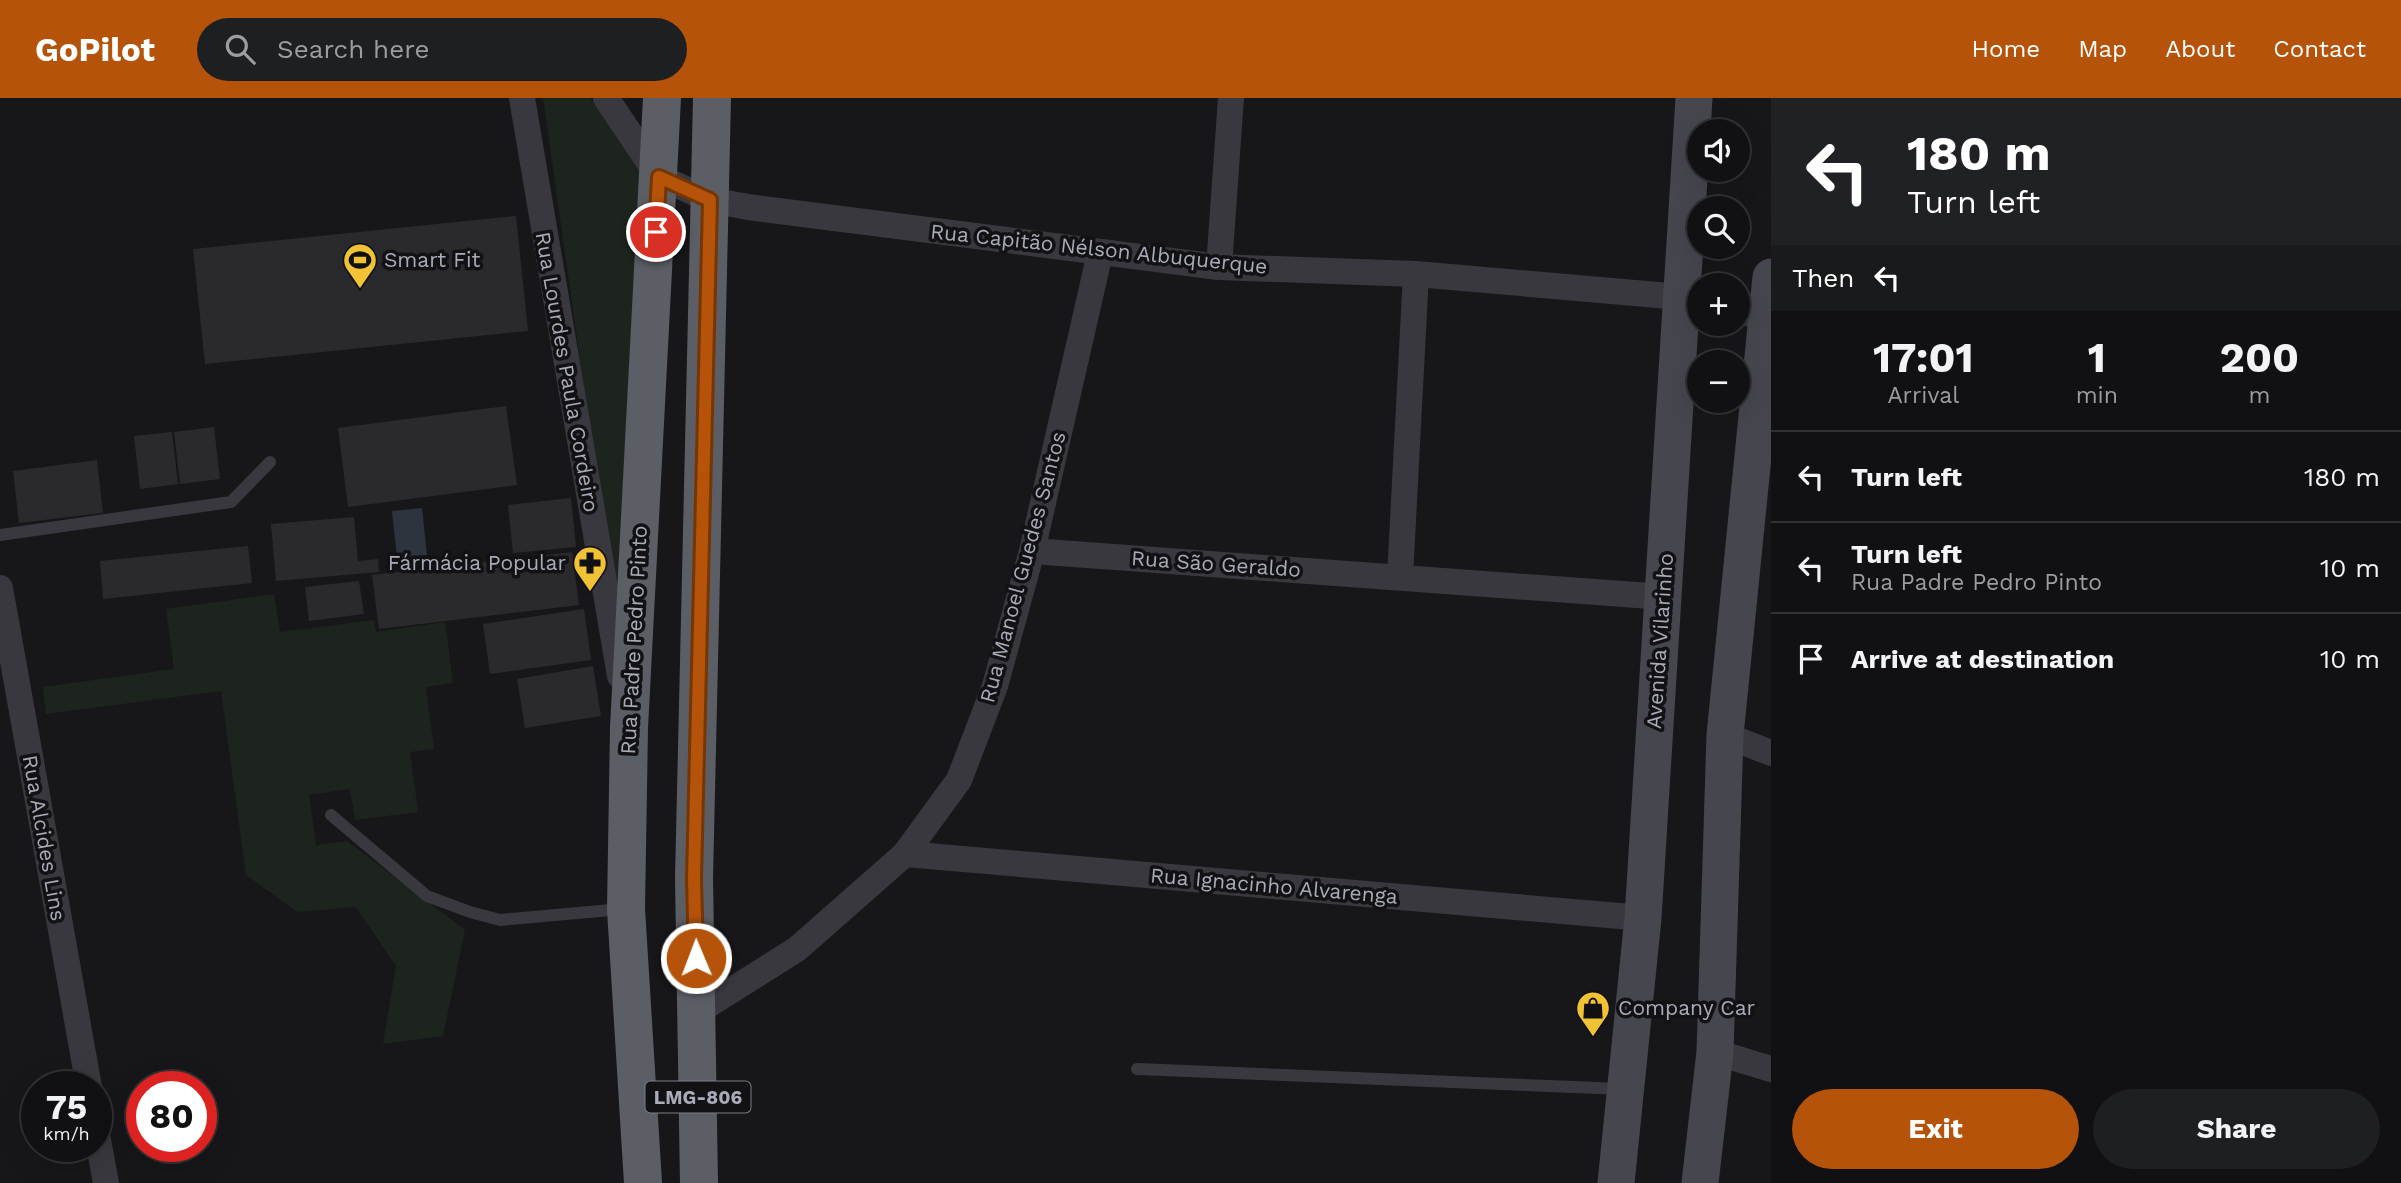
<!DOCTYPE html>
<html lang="en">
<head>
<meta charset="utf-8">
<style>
	:root { --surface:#111113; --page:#1e1f21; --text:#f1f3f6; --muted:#9c9da0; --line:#303133; --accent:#b45309 }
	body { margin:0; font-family:"Work Sans",sans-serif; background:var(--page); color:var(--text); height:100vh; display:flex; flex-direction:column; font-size:26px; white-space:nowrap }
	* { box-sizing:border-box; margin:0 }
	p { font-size:23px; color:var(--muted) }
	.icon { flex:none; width:38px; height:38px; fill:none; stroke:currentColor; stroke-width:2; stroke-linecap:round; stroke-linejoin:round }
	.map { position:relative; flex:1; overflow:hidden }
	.details { display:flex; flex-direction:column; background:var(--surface); width:630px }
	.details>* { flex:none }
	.guide { background:#202124; color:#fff; overflow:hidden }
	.buttons { position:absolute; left:1687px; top:21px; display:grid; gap:14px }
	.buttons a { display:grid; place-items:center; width:63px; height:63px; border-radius:50%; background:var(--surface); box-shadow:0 7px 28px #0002,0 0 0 2px var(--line); font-size:35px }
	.speed { position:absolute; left:21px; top:973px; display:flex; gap:14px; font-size:35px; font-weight:700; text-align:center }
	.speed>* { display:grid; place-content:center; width:91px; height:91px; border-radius:50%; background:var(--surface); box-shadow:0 7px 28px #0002,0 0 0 2px var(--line); line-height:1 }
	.speed small { font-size:18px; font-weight:400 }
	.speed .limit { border:10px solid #d22; background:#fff; color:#111 }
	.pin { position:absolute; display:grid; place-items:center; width:60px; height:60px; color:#fff; margin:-30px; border:4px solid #fff; border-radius:50%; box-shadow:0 2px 7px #0007 }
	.me { position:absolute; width:77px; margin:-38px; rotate:359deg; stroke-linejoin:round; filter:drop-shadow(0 0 5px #0008) }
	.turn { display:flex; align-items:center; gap:24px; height:147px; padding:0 21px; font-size:32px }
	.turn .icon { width:91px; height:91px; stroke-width:2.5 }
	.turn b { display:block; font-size:49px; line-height:60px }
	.then { display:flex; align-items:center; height:66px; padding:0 21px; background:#0003; gap:14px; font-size:26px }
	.eta { display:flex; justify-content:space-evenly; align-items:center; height:119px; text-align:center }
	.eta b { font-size:42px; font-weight:700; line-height:49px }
	.action { display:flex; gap:14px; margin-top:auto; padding:14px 21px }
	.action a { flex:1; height:80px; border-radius:42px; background:var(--accent); color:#fff; font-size:28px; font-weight:700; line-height:80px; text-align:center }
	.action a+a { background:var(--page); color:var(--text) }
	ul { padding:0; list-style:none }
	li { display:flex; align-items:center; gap:21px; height:91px; padding:0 21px; border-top:2px solid var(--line) }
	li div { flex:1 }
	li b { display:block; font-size:26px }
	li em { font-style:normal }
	header { display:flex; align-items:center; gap:42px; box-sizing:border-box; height:98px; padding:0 35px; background:var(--accent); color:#fff }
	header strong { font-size:33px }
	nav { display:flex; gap:38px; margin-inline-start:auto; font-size:24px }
	.search { width:490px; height:63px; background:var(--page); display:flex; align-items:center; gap:18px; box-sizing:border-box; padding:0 24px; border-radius:38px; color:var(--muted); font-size:26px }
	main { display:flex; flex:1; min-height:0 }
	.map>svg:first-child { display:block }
</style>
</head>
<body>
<header>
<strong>GoPilot</strong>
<div class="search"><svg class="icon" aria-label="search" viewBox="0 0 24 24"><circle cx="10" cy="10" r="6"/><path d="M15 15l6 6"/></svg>Search here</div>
<nav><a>Home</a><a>Map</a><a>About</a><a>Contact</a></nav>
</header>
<main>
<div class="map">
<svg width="1771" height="1085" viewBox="0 0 1771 1085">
	<rect width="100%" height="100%" fill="#171719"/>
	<g fill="#1d241e">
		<path d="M543,0H590L645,68L626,586Z"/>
		<path d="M274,496L280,534L374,522L376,534L445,524L453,585L426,589L434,651L410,654L418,714L355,722L350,691L309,697L316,747L347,743L465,832L443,938L383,946L396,868L356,809L298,814L246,777L221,593L46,616L43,589L174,571L166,511Z"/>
	</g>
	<path fill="#2d343d" d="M422,410L427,457L397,460L392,413Z"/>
	<g fill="#2a2a2d">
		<path d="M516,118L528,233L205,266L193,151Z"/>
		<path d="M506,308L517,387L348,409L338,330Z"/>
		<path d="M214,329L220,381L180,386L174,334Z"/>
		<path d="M172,334L178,386L140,391L134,338Z"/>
		<path d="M97,362L103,415L19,425L13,373Z"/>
		<path d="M571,400L576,449L513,455L508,407Z"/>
		<path d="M354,419L358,463L378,461L379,474L276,483L271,426Z"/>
		<path d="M248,448L252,485L103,501L100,463Z"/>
		<path d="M572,454L579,507L379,531L372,477Z"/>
		<path d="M359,483L364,516L309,523L305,489Z"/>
		<path d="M584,511L591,562L490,576L483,526Z"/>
		<path d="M593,568L601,618L525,630L517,581Z"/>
	</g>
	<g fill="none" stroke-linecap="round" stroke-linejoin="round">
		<g stroke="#38383e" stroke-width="12">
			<path d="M0,437L231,404L270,364"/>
			<path d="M331,717L427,798L470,814L500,822L622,811"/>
			<path d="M1137,971L1623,991"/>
		</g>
		<g stroke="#38383e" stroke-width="26">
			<path d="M522,0L620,578"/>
			<path d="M606,0L659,79L710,102L748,109L1219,169L1416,176L1681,199"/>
			<path d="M1219,169L1231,0"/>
			<path d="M1032,453L1664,499"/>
			<path d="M1400,479L1416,176"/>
			<path d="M0,490L89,989"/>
			<path d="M1725,637L1771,655"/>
			<path d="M905,756L1643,820"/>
			<path d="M697,914L797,851L905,756L959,682L995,588L1032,453L1100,155"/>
			<path d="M1715,954L1771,971"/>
			<path d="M96,1031L106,1085"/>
		</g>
		<path stroke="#38383e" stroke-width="33" d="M1738,210L1771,216"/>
		<g stroke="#46474e" stroke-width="37">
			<path d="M1616,1085L1643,820L1694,0"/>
			<path d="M1700,1085L1715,954L1725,637L1771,179"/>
		</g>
		<g stroke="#5c5e66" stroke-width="38">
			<path d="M643,1085L626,811L629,630L662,0"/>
			<path d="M699,1085L694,780L712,0"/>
		</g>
	</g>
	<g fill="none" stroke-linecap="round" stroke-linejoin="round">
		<g stroke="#753606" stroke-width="18">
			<path id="route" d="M656,134L659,79L710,102L694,780L696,860"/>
		</g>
		<use href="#route" stroke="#b45309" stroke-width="12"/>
	</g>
	<defs>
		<g id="stadium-pin" transform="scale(1.75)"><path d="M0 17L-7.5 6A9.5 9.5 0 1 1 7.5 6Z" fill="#f1c136" stroke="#121214"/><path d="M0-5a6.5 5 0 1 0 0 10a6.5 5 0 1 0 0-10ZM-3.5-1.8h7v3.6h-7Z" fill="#111"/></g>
		<g id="pharmacy-pin" transform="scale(1.75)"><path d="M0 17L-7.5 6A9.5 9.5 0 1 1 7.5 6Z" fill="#f1c136" stroke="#121214"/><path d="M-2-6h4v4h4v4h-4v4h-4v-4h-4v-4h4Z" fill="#111"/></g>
		<g id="shop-pin" transform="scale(1.75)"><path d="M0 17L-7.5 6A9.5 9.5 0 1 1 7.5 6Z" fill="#f1c136" stroke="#121214"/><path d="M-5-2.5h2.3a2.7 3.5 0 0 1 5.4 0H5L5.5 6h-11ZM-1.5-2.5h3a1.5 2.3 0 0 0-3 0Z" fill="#111"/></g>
	</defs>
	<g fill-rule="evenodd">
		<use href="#stadium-pin" x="360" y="162"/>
		<use href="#pharmacy-pin" x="590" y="465"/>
		<use href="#shop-pin" x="1593" y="910"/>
	</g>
	<g text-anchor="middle" stroke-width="7" stroke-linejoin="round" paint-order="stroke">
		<rect fill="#121214" stroke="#7c7e87" stroke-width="2" x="645.5" y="983.5" width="105" height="31" rx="5"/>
		<g font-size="19" font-weight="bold" fill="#a9acb8">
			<text x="698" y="1006">LMG-806</text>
		</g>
		<g font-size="21" fill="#a9acb8" stroke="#121214">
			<text transform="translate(1099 151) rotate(6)" y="7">Rua Capitão Nélson Albuquerque</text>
			<text transform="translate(567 274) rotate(80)" y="7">Rua Lourdes Paula Cordeiro</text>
			<text transform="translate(1216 466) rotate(4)" y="7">Rua São Geraldo</text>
			<text transform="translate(1023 469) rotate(-75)" y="7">Rua Manoel Guedes Santos</text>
			<text transform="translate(634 542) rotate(-87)" y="7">Rua Padre Pedro Pinto</text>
			<text transform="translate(1660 543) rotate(-86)" y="7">Avenida Vilarinho</text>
			<text transform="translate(44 740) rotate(80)" y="7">Rua Alcides Lins</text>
			<text transform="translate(1274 788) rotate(5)" y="7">Rua Ignacinho Alvarenga</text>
		</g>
		<g font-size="21" fill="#a9acb8" stroke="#121214" text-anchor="start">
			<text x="384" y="169">Smart Fit</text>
			<text x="566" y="472" text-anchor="end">Fármácia Popular</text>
			<text x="1618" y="917">Company Car</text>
		</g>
	</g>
</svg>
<div class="buttons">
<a><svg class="icon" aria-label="sound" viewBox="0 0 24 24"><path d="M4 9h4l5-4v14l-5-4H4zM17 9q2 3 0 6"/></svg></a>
<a><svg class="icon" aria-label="search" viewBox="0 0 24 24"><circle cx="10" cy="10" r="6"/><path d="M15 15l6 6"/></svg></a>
<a>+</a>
<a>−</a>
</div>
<div class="speed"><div>75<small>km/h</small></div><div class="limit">80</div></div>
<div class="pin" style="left:656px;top:134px;background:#d93025"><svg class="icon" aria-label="arrive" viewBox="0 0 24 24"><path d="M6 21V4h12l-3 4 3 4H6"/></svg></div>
<svg class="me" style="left:696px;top:860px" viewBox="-20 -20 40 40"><circle r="17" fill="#b45309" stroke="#fff" stroke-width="3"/><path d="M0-11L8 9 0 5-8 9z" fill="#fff"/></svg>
</div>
<section class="details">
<div class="guide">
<div class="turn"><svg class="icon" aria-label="left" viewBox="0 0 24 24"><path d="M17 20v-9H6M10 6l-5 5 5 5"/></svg><div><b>180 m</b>Turn left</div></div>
<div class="then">Then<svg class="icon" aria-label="left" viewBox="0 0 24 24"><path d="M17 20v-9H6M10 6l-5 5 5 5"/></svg></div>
</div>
<div class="eta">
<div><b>17:01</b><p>Arrival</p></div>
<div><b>1</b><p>min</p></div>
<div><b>200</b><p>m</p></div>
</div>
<ul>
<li><svg class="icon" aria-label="left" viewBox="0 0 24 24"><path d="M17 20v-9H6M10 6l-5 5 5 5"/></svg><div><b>Turn left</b></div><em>180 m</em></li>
<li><svg class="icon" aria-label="left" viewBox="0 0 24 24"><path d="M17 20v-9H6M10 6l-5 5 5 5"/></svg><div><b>Turn left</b><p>Rua Padre Pedro Pinto</p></div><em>10 m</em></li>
<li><svg class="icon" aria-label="arrive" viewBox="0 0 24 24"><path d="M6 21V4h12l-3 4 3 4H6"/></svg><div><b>Arrive at destination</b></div><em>10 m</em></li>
</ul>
<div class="action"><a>Exit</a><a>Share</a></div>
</section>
</main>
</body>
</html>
